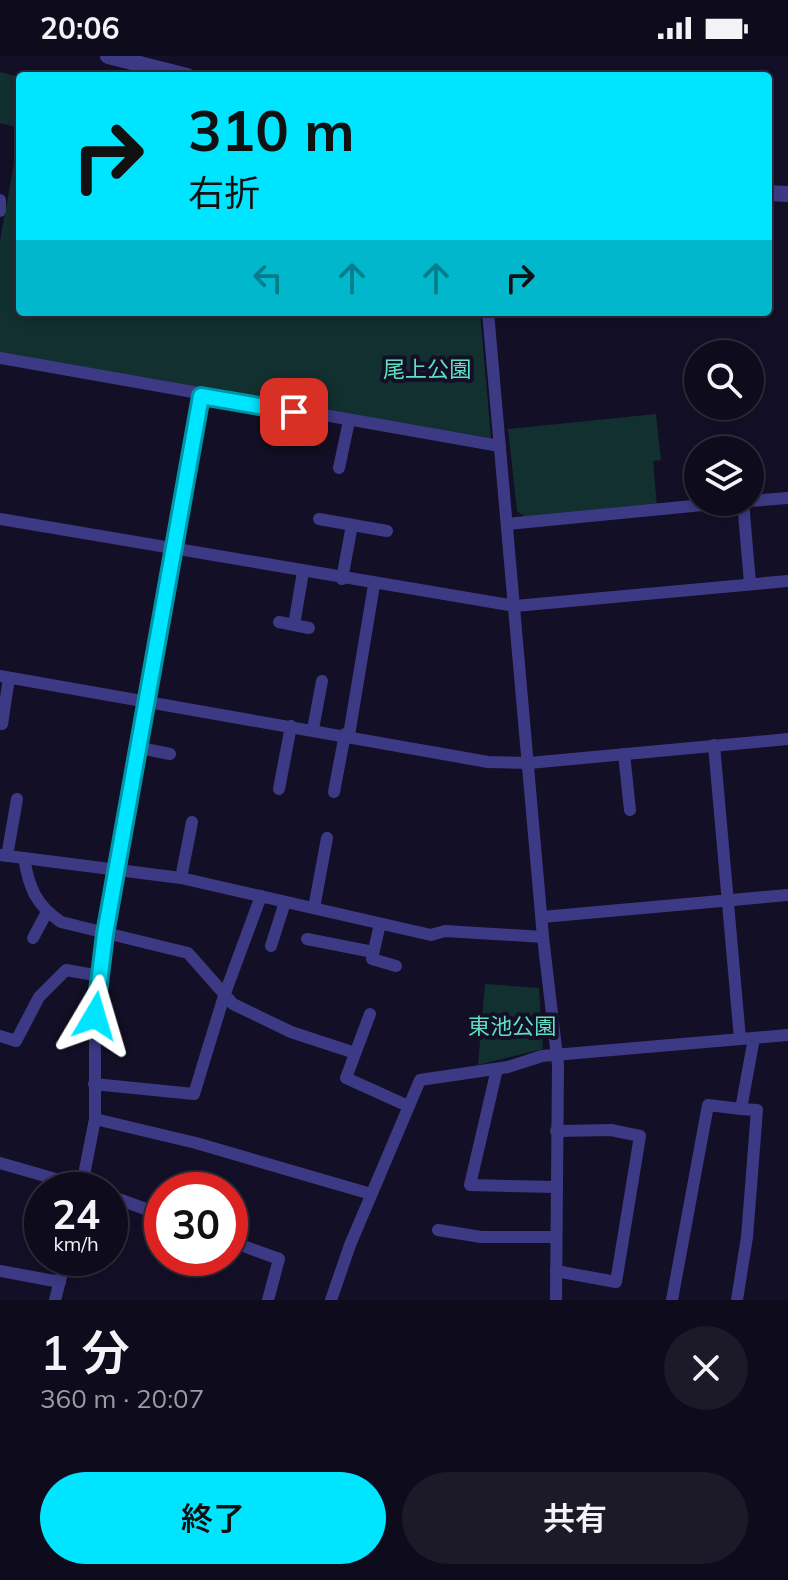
<!DOCTYPE html>
<html lang="ja">
<head>
<meta charset="utf-8">
<style>
	:root { --surface:#0e0b1c; --page:#1c1929; --text:#f1f3f6; --muted:#9b9ba3; --line:#2e2b3b; --accent:#00e5ff }
	body { margin:0; font-family:Mulish,"Noto Sans JP",sans-serif; background:var(--page); color:var(--text); height:100vh; display:flex; flex-direction:column; font-size:30px; white-space:nowrap }
	* { box-sizing:border-box; margin:0 }
	p { font-size:26px; color:var(--muted) }
	.icon { flex:none; width:44px; height:44px; fill:none; stroke:currentColor; stroke-width:2; stroke-linecap:round; stroke-linejoin:round }
	.map { position:relative; height:1244px; overflow:hidden }
	.sheet { display:flex; flex-direction:column; background:var(--surface); flex:1 }
	.sheet>* { flex:none }
	.hud { position:absolute; left:16px; top:16px; width:756px; height:244px; border-radius:8px; box-shadow:0 4px 12px #0003,0 0 0 2px var(--line); background:#00e5ff; color:#111; overflow:hidden }
	.tools { position:absolute; left:684px; top:284px; display:grid; gap:16px }
	.tools a { display:grid; place-items:center; width:80px; height:80px; border-radius:50%; background:var(--surface); box-shadow:0 4px 12px #0003,0 0 0 2px var(--line); font-size:40px }
	.speed { position:absolute; left:24px; top:1116px; display:flex; gap:16px; font-size:40px; font-weight:700; text-align:center }
	.speed>* { display:grid; place-content:center; width:104px; height:104px; border-radius:50%; background:var(--surface); box-shadow:0 4px 12px #0003,0 0 0 2px var(--line); line-height:1 }
	.speed small { font-size:20px; font-weight:400 }
	.speed .limit { border:12px solid #d22; background:#fff; color:#111 }
	.pin { position:absolute; display:grid; place-items:center; width:68px; height:68px; color:#fff; margin:-34px; border-radius:16px; box-shadow:0 4px 12px #0006 }
	.me { position:absolute; width:88px; margin:-44px; rotate:7deg; stroke-linejoin:round; filter:drop-shadow(0 0 6px #0008) }
	.turn { display:flex; align-items:center; gap:28px; height:168px; padding:0 40px; font-size:36px }
	.turn .icon { width:104px; height:104px; stroke-width:2.5 }
	.turn b { display:block; font-size:56px; line-height:68px }
	.lanes { display:flex; align-items:center; height:76px; padding:0 40px; background:#0003; justify-content:center; gap:40px; direction:ltr }
	.lanes .off { opacity:.35 }
	.round { display:grid; place-items:center; flex:none; width:84px; height:84px; border-radius:42px; background:var(--page) }
	.overview { display:flex; align-items:center; justify-content:space-between; height:136px; padding:0 40px }
	h1 { font-size:48px; font-weight:600; line-height:60px }
	.primary-button { display:flex; gap:16px; margin-top:auto; padding:16px 40px }
	.primary-button a { flex:1; height:92px; border-radius:48px; background:var(--accent); color:#111; font-size:32px; font-weight:600; line-height:92px; text-align:center }
	.primary-button a+a { background:var(--page); color:var(--text) }
	.status { display:flex; justify-content:space-between; align-items:center; height:56px; padding:0 40px; background:var(--surface); direction:ltr }
	.status svg { height:22px; fill:currentColor }
	.map>svg:first-child { display:block }
</style>
</head>
<body>
<div class="status"><b>20:06</b><svg viewBox="0 0 49 12"><path d="M0 12V9h3v3zM5 12V6h3v6zM10 12V3h3v9zM15 12V0h3v12zM26 1h20v11H26zM47 4h2v5h-2z"/></svg></div>
<div class="map">
<svg width="788" height="1244" viewBox="0 0 788 1244">
	<rect width="100%" height="100%" fill="#130f26"/>
	<g fill="#12302f">
		<path d="M0,16L20,21V72L0,67Z"/>
		<path d="M16,96L20,97V256H480L491,382L0,298V185Z"/>
		<path d="M656,358L661,404L653,405L657,450L526,462L517,455L508,373Z"/>
		<path d="M485,928L539,932L543,993L478,1009Z"/>
	</g>
	<g fill="none" stroke-linecap="round" stroke-linejoin="round">
		<g stroke="#3d3a85" stroke-width="12">
			<path d="M0,144V155"/>
			<path d="M488,256L543,881L558,1009L556,1244"/>
			<path d="M0,302L500,390"/>
			<path d="M339,412L349,365"/>
			<path d="M750,445L788,442"/>
			<path d="M743,446L750,527"/>
			<path d="M0,463L515,550L788,525"/>
			<path d="M319,463L387,475"/>
			<path d="M507,468L734,446"/>
			<path d="M342,523L352,469"/>
			<path d="M279,566L309,572"/>
			<path d="M294,569L303,516"/>
			<path d="M0,620L488,706L529,707L788,683"/>
			<path d="M2,668L9,622"/>
			<path d="M313,673L322,625"/>
			<path d="M349,679L374,529"/>
			<path d="M714,689L740,983"/>
			<path d="M140,692L170,698"/>
			<path d="M624,698L630,754"/>
			<path d="M279,733L291,670"/>
			<path d="M334,736L345,678"/>
			<path d="M0,799L181,822L431,879L445,875L543,881"/>
			<path d="M7,800L17,743"/>
			<path d="M24,802C29,832 36,849 61,866L188,897L233,948L291,976L355,997"/>
			<path d="M181,822L192,766"/>
			<path d="M314,852L327,782"/>
			<path d="M542,861L788,839"/>
			<path d="M380,868L372,903L396,910"/>
			<path d="M33,882L47,856"/>
			<path d="M307,883L373,896"/>
			<path d="M271,890L285,846"/>
			<path d="M370,958L346,1022L408,1050"/>
			<path d="M0,980L16,985L39,941L66,914L100,920"/>
			<path d="M497,1013L470,1129L556,1131"/>
			<path d="M94,1028L194,1038L224,940L261,840"/>
			<path d="M95,1063L196,1087L371,1138"/>
			<path d="M0,1107L94,1134"/>
			<path d="M81,1134L95,1063V960L105,878L201,340"/>
			<path d="M110,1140L162,1159"/>
			<path d="M438,1174L481,1181H556"/>
			<path d="M230,1185L279,1203L268,1244"/>
			<path d="M0,1215L60,1226"/>
			<path d="M556,1215L616,1226L640,1080L611,1074L556,1075"/>
			<path d="M55,1244L66,1202"/>
			<path d="M331,1244L350,1189L420,1024L508,1011L542,1000L788,979"/>
			<path d="M672,1244L708,1049L741,1053L754,982"/>
			<path d="M737,1244L747,1181L757,1054L741,1053"/>
		</g>
		<g stroke="#3d3a85" stroke-width="16">
			<path d="M108,0L187,20"/>
			<path d="M768,137L788,138"/>
		</g>
	</g>
	<g fill="none" stroke-linecap="round" stroke-linejoin="round">
		<g stroke="#0095a6" stroke-width="20">
			<path id="route" d="M95,960L105,878L201,340L294,356"/>
		</g>
		<use href="#route" stroke="#00e5ff" stroke-width="14"/>
	</g>
	<g text-anchor="middle" stroke-width="8" stroke-linejoin="round" paint-order="stroke">
		<g font-size="22" fill="#5fe0c0" stroke="#130f26">
			<text x="427" y="321">尾上公園</text>
			<text x="512" y="978">東池公園</text>
		</g>
	</g>
</svg>
<div class="tools">
<a><svg class="icon" aria-label="search" viewBox="0 0 24 24"><circle cx="10" cy="10" r="6"/><path d="M15 15l6 6"/></svg></a>
<a><svg class="icon" aria-label="layers" viewBox="0 0 24 24"><path d="M12 4l9 5-9 5-9-5zM3 14l9 5 9-5"/></svg></a>
</div>
<div class="speed"><div>24<small>km/h</small></div><div class="limit">30</div></div>
<div class="pin" style="left:294px;top:356px;background:#d93025"><svg class="icon" aria-label="arrive" viewBox="0 0 24 24"><path d="M6 21V4h12l-3 4 3 4H6"/></svg></div>
<svg class="me" style="left:95px;top:960px" viewBox="-20 -20 40 40"><path d="M0-17L14 15 0 8-14 15z" fill="#00e5ff" stroke="#fff" stroke-width="4"/></svg>
<div class="hud">
<div class="turn"><svg class="icon" aria-label="right" viewBox="0 0 24 24"><path d="M7 20v-9h11M14 6l5 5-5 5"/></svg><div><b>310 m</b>右折</div></div>
<div class="lanes"><svg class="icon off" aria-label="left" viewBox="0 0 24 24"><path d="M17 20v-9H6M10 6l-5 5 5 5"/></svg><svg class="icon off" aria-label="ahead" viewBox="0 0 24 24"><path d="M12 20V5M6 11l6-6 6 6"/></svg><svg class="icon off" aria-label="ahead" viewBox="0 0 24 24"><path d="M12 20V5M6 11l6-6 6 6"/></svg><svg class="icon" aria-label="right" viewBox="0 0 24 24"><path d="M7 20v-9h11M14 6l5 5-5 5"/></svg></div>
</div>
</div>
<section class="sheet">
<div class="overview"><div><h1>1 分</h1><p>360 m · 20:07</p></div><a class="round"><svg class="icon" aria-label="close" viewBox="0 0 24 24"><path d="M6 6l12 12M18 6L6 18"/></svg></a></div>
<div class="primary-button"><a>終了</a><a>共有</a></div>
</section>
</body>
</html>
